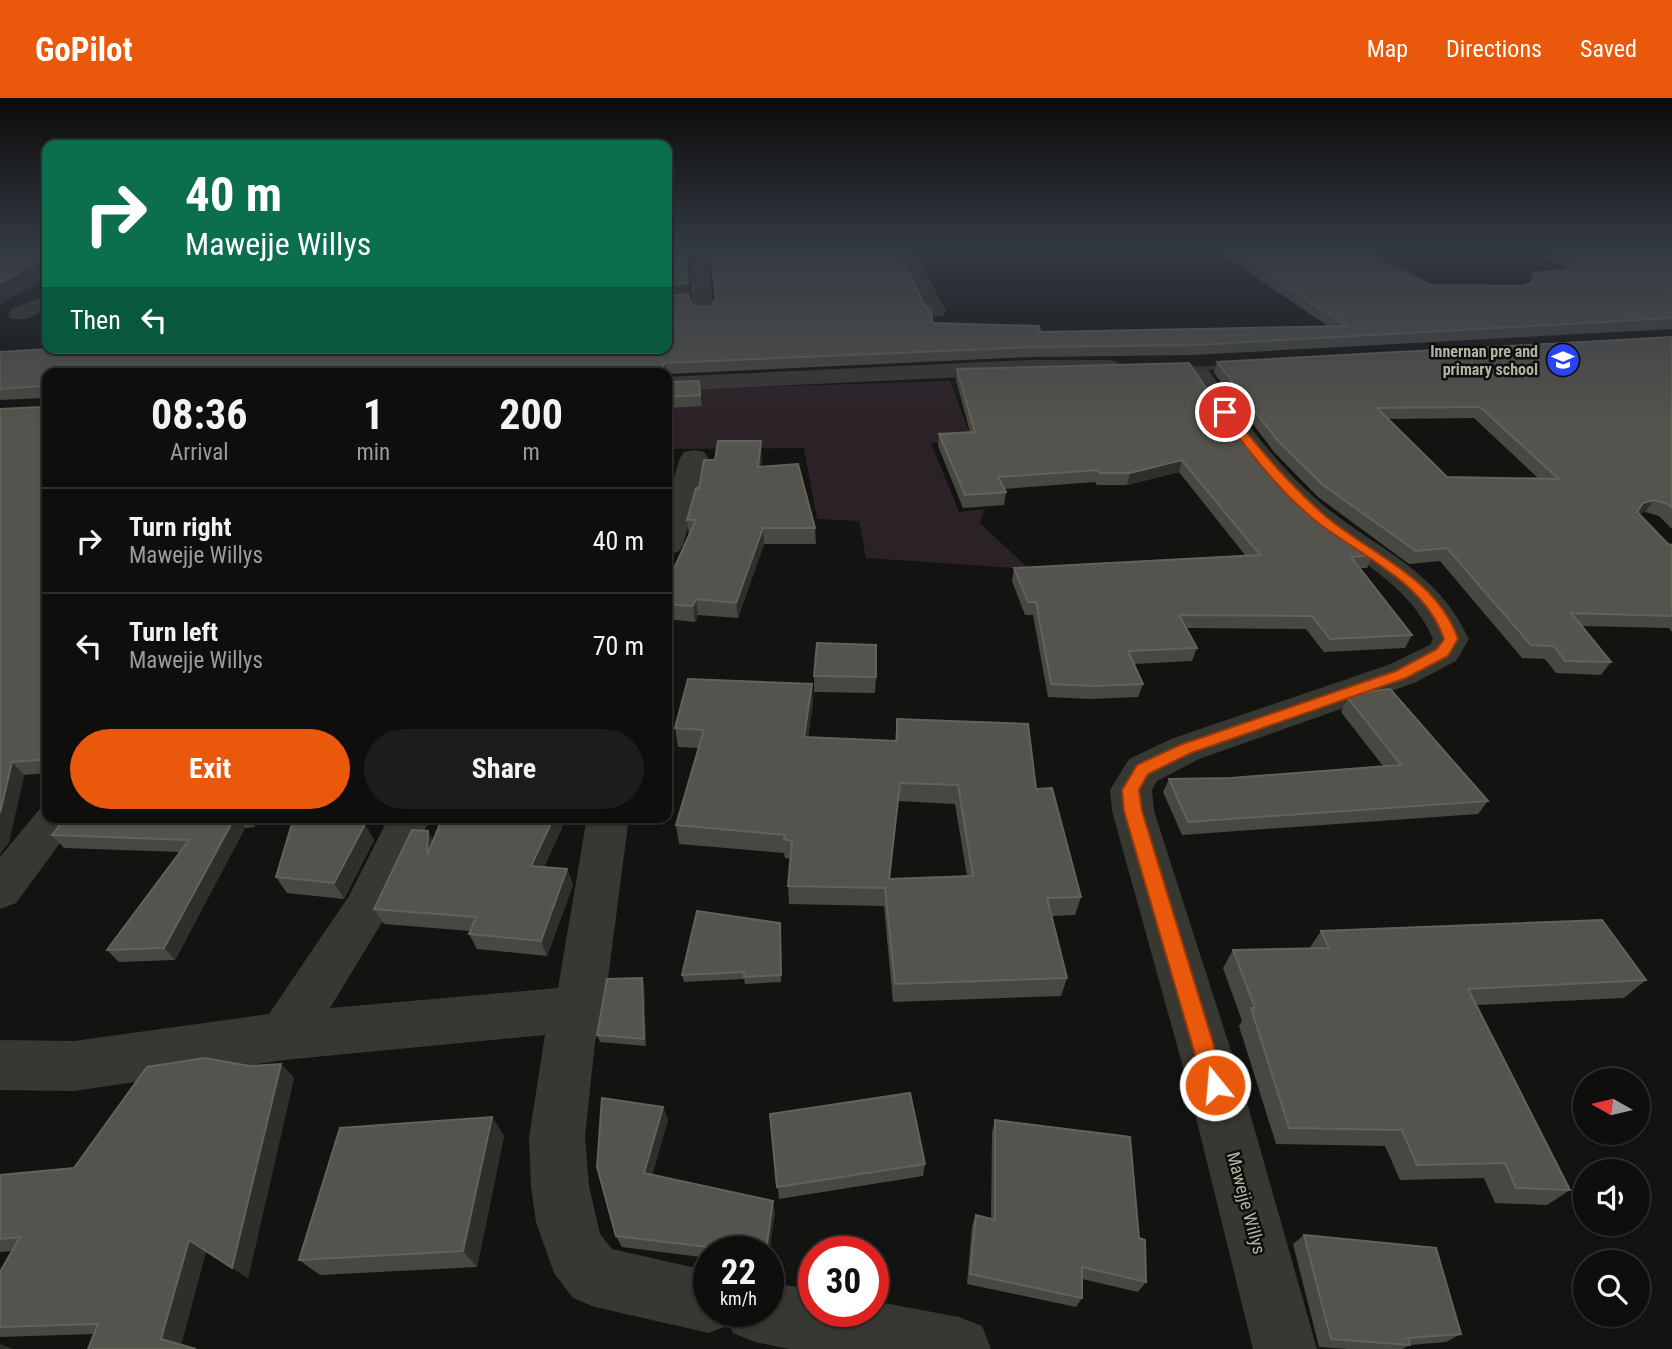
<!DOCTYPE html>
<html lang="en">
<head>
<meta charset="utf-8">
<style>
	:root { --surface:#0e0e0d; --page:#1c1c1b; --text:#f1f3f6; --muted:#9b9c9d; --line:#2e2e2e; --accent:#ea580c }
	body { margin:0; font-family:"Roboto Condensed",sans-serif; background:var(--page); color:var(--text); height:100vh; display:flex; flex-direction:column; font-size:26px; white-space:nowrap }
	* { box-sizing:border-box; margin:0 }
	p { font-size:23px; color:var(--muted) }
	.icon { flex:none; width:38px; height:38px; fill:none; stroke:currentColor; stroke-width:2; stroke-linecap:round; stroke-linejoin:round }
	.map { position:relative; flex:1; overflow:hidden }
	.side { position:absolute; left:42px; top:270px; width:630px; height:455px; display:flex; flex-direction:column; background:var(--surface); border-radius:14px; box-shadow:0 2px 5px #0004,0 0 0 2px var(--line) }
	.side>* { flex:none }
	.banner { position:absolute; left:42px; top:42px; width:630px; height:214px; border-radius:14px; box-shadow:0 2px 5px #0004,0 0 0 2px var(--line); background:#0b6e4f; color:#fff; overflow:hidden }
	.needle { width:46px; rotate:278deg }
	.buttons { position:absolute; left:1573px; top:970px; display:grid; gap:14px }
	.buttons a { display:grid; place-items:center; width:77px; height:77px; border-radius:50%; background:var(--surface); box-shadow:0 2px 5px #0004,0 0 0 2px var(--line); font-size:35px }
	.speed { position:absolute; left:693px; top:1138px; display:flex; gap:14px; font-size:35px; font-weight:700; text-align:center }
	.speed>* { display:grid; place-content:center; width:91px; height:91px; border-radius:50%; background:var(--surface); box-shadow:0 2px 5px #0004,0 0 0 2px var(--line); line-height:1 }
	.speed small { font-size:18px; font-weight:400 }
	.speed .limit { border:10px solid #d22; background:#fff; color:#111 }
	.pin { position:absolute; display:grid; place-items:center; width:60px; height:60px; color:#fff; margin:-30px; border:4px solid #fff; border-radius:50%; box-shadow:0 2px 7px #0007 }
	.me { position:absolute; width:77px; margin:-38px; rotate:343deg; stroke-linejoin:round; filter:drop-shadow(0 0 5px #0008) }
	.turn { display:flex; align-items:center; gap:24px; height:147px; padding:0 28px; font-size:32px }
	.turn .icon { width:91px; height:91px; stroke-width:2.5 }
	.turn b { display:block; font-size:49px; line-height:60px }
	.then { display:flex; align-items:center; height:66px; padding:0 28px; background:#0003; gap:14px; font-size:26px }
	.eta { display:flex; justify-content:space-evenly; align-items:center; height:119px; text-align:center }
	.eta b { font-size:42px; font-weight:700; line-height:49px }
	.primary-button { display:flex; gap:14px; margin-top:auto; padding:14px 28px }
	.primary-button a { flex:1; height:80px; border-radius:42px; background:var(--accent); color:#fff; font-size:28px; font-weight:700; line-height:80px; text-align:center }
	.primary-button a+a { background:var(--page); color:var(--text) }
	ul { padding:0; list-style:none }
	li { display:flex; align-items:center; gap:21px; height:105px; padding:0 28px; border-top:2px solid var(--line) }
	li div { flex:1 }
	li b { display:block; font-size:26px }
	li em { font-style:normal }
	header { display:flex; align-items:center; gap:42px; box-sizing:border-box; height:98px; padding:0 35px; background:var(--accent); color:#fff }
	header strong { font-size:33px }
	nav { display:flex; gap:38px; margin-inline-start:auto; font-size:24px }
	.map>svg:first-child { display:block }
</style>
</head>
<body>
<header>
<strong>GoPilot</strong>
<nav><a>Map</a><a>Directions</a><a>Saved</a></nav>
</header>
<div class="map">
<svg width="1672" height="1251" viewBox="0 0 1672 1251">
	<rect width="100%" height="100%" fill="#131311"/>
	<path fill="#2b2227" d="M950,283L972,341L931,345L959,414L984,411L980,425L1029,471L866,460L859,423L817,421L804,350L667,351V292Z"/>
	<g fill="none" stroke-linecap="round" stroke-linejoin="round">
		<path fill="#363128" fill-rule="evenodd" d="M1231,267L1235,269L1234,271L1176,273L1172,271L1176,269Z"/>
		<g fill="#383832" fill-rule="evenodd">
			<path d="M689,148H707L714,212L711,217H695L692,212Z"/>
			<path d="M894,148H912L946,213L943,218H927Z"/>
			<path d="M1341,148H1363L1422,180L1425,184L1422,188H1408Z"/>
			<path d="M47,197V211L27,221H11L8,216L11,211Z"/>
			<path d="M1031,262H1109L1117,264L1121,269L1117,274L1109,276H1031L667,293V279Z"/>
			<path d="M1200,271L1209,273C1241,318 1274,364 1316,401C1373,451 1434,467 1469,541L1456,563L1414,585L1199,661L1157,683L1152,692L1154,713L1242,987L1317,1251H1253L1188,987L1112,713L1110,692L1129,661L1171,641L1388,567L1430,547L1433,541C1407,479 1341,456 1294,412C1252,373 1220,325 1188,278L1191,273Z"/>
			<path d="M694,352L704,354L708,360L683,447L678,454L667,456V401L680,360L684,354Z"/>
			<path d="M47,706V719H79L16,805L0,811V759L43,707Z"/>
			<path d="M389,719H431L381,826L330,910L558,890L587,719H629L604,911L595,944L585,1039L589,1088L600,1136L612,1151L709,1173V1213H768V1184L814,1192V1213H873V1203L959,1219L982,1228L991,1251H790L755,1244L733,1235L729,1227L709,1235L595,1209L573,1200L554,1175L536,1124L531,1088L529,1039L545,937L284,962L74,993L0,992V942L74,943L269,916L349,798Z"/>
		</g>
	</g>
	<g fill="#484842" fill-rule="evenodd">
		<path d="M0,148H47V179L0,206Z"/>
		<path d="M1210,148H1351L1355,151L1389,170L1432,187L1523,188L1529,186L1533,175L1570,171L1547,160L1552,151L1672,148V231L1192,257L1031,259L667,276V275H47V675L24,677L9,744L0,756L40,309L42,307V300L0,302V254L667,250L692,208L710,209L907,175L933,225L1040,234L1328,228Z"/>
		<path d="M1672,239V431L1659,418L1645,414L1639,416L1668,446L1672,447V534L1669,530L1582,528L1611,564L1601,577L1556,575L1545,561L1522,560L1440,463L1409,466L1318,399L1274,354L1214,275L1217,264ZM1474,320L1538,380L1447,379L1388,321Z"/>
		<path d="M957,271L1239,338L1281,386L1316,417L1373,457L1367,470H1360L1412,537L1405,550L1324,554L1306,531L1186,530L1197,550L1192,563L1134,566L1143,586L1138,599L1090,601L1048,599L1033,517H1025L1012,483L1014,470L1245,457L1179,374L1127,387H1097L1095,384L1004,391L1006,394L1004,407L963,410L938,348L939,336L970,334L956,282Z"/>
		<path d="M699,283L702,308L667,310V284Z"/>
		<path d="M762,357L761,369L815,430L816,446H764L738,520L698,517L695,524L667,521V486L689,437L687,422L699,390L715,362Z"/>
		<path d="M814,578L876,579L875,595L814,594Z"/>
		<path d="M812,586L813,605L808,639L895,643L897,621L1036,691L1081,799L1075,817L1052,818L1067,880L1061,898L893,904L884,808L789,806L788,788L791,761L785,760L784,755L679,746L676,727L698,650L678,649L675,630ZM898,703L955,706L967,778L890,781Z"/>
		<path d="M1348,600L1488,703L1478,716L1182,737L1163,694L1169,681L1231,680L1383,668L1341,614Z"/>
		<path d="M66,719H254L255,729L245,730L175,862L119,864L107,852L180,754L64,750L52,737Z"/>
		<path d="M567,719L544,769L567,771L573,787L547,858L477,851L469,836L470,833L384,826L374,811L428,733L433,743Z"/>
		<path d="M374,742L344,801L287,795L276,779Z"/>
		<path d="M780,825L781,884L745,886L744,881L684,884L682,877Z"/>
		<path d="M1321,833L1646,882L1624,900L1477,907L1570,1092L1547,1107L1495,1105L1484,1080L1400,1082L1385,1048L1276,1046L1239,928L1242,923L1223,870L1233,852L1309,851Z"/>
		<path d="M642,880L644,887L646,948L600,944L597,937Z"/>
		<path d="M281,966L294,980L248,1180L206,1153L181,1247L94,1236L0,1239V1174L12,1153L0,1154V1077L74,1070L249,968Z"/>
		<path d="M663,1009L668,1022L652,1077L775,1115L768,1153H709V1160L622,1149L616,1138Z"/>
		<path d="M770,1016L925,1066L923,1078L779,1101Z"/>
		<path d="M492,1019L504,1038L477,1169L320,1177L299,1162Z"/>
		<path d="M995,1022L1139,1140L1146,1184L1138,1194L1082,1181V1200L1076,1209L967,1186L972,1128L976,1117L991,1121L992,1034Z"/>
		<path d="M1304,1137L1461,1236L1446,1244L1410,1247L1402,1251H1348L1319,1249L1293,1146Z"/>
	</g>
	<g fill="#2e2e2a">
		<path d="M686,148L689,196L667,197V187Z"/>
		<path d="M42,162L47,172V179L0,206V185Z"/>
		<path d="M665,265L667,275H663V268Z"/>
		<path d="M761,343L762,357L759,384L758,369Z"/>
		<path d="M1182,362L1179,374L1127,387L1130,375Z"/>
		<path d="M1654,402L1645,414L1634,417L1643,405Z"/>
		<path d="M763,430L764,446L738,520L736,505Z"/>
		<path d="M696,501L698,517L695,524L693,508Z"/>
		<path d="M812,586L813,605L805,658L804,639Z"/>
		<path d="M12,664L24,677L9,744L0,756V715Z"/>
		<path d="M235,719H237L245,730L175,862L164,850Z"/>
		<path d="M248,719H254L255,729Z"/>
		<path d="M554,719H567L537,784L531,768Z"/>
		<path d="M365,726L374,742L344,801L334,785Z"/>
		<path d="M428,733L436,749L427,757Z"/>
		<path d="M567,771L573,787L547,858L541,843Z"/>
		<path d="M642,880L644,887L646,948L644,941Z"/>
		<path d="M281,966L294,980L248,1180L232,1170Z"/>
		<path d="M663,1009L668,1022L649,1088L644,1075Z"/>
		<path d="M492,1019L504,1038L477,1169L463,1153Z"/>
		<path d="M773,1103L775,1115L768,1163V1153H766Z"/>
		<path d="M189,1142L206,1153L180,1250L161,1241Z"/>
		<path d="M0,1246L13,1251H0Z"/>
	</g>
	<g fill="#54534d" stroke="#63625a" stroke-width="2" fill-rule="evenodd">
		<path d="M0,148H47V162H42L0,185Z"/>
		<path d="M667,148H686L688,185L667,187Z"/>
		<path d="M710,148H895L907,175H909L925,209L930,210L933,225L1039,228L1040,234L1347,228L1226,148H1351L1355,151L1389,170L1432,187L1523,188L1532,185L1536,179L1533,175L1591,169L1552,151L1587,148H1672V220L1195,247L1033,249L665,265L663,268V275H469V274L436,275H47V661L12,664L0,715V311L40,309L42,307L43,291L40,288L0,291V254L65,250H155L226,252L251,250H667V198L688,196L692,208L710,209L716,201Z"/>
		<path d="M1672,239V410L1668,406L1654,402L1643,405L1637,414L1668,446L1672,447V518L1571,515L1611,564L1565,563L1554,548L1531,547L1447,450L1416,453L1323,387L1278,343L1217,264ZM1480,309L1559,381L1447,379L1377,310Z"/>
		<path d="M1189,265L1239,338L1281,386L1316,417L1373,457L1351,459L1412,537L1330,541L1312,518L1179,517L1197,550L1128,553L1143,586L1094,588L1051,586L1036,504H1028L1014,470L1260,457L1182,362L1130,375H1100L1098,372L998,379L1006,394L965,397L939,336L975,334L957,271Z"/>
		<path d="M699,283L700,297L667,299V284Z"/>
		<path d="M718,343H761L758,369L798,366L815,430H763L736,505L696,501L693,508L667,506V486L696,422H687L696,390H699L704,362H715Z"/>
		<path d="M817,545L876,547V579L814,578Z"/>
		<path d="M688,581L812,586L804,639L897,643V621L1028,626L1036,691L1052,690L1081,799L1047,800L1067,880L895,886L885,790L788,788L792,743L784,741L785,737L676,727L704,632L675,630ZM900,685L958,687L973,778L889,781Z"/>
		<path d="M1390,591L1488,703L1188,724L1169,681L1231,680L1401,667L1348,600L1366,594Z"/>
		<path d="M66,719H235L164,850L107,852L189,742L52,737Z"/>
		<path d="M294,719H305L365,726L334,785L276,779Z"/>
		<path d="M443,719H554L531,768L567,771L541,843L469,836L476,819L374,811L412,732L428,733L427,757Z"/>
		<path d="M697,813L780,825L781,877L744,879V874L682,877Z"/>
		<path d="M1602,822L1646,882L1468,891L1570,1092L1516,1090L1505,1065L1417,1067L1402,1032L1289,1030L1251,910H1255L1233,852L1329,850L1321,833Z"/>
		<path d="M642,880L644,941L597,937L607,881Z"/>
		<path d="M205,960L249,968L281,966L232,1170L189,1142L161,1241L196,1251H88L98,1226L0,1229V1174L20,1139L0,1141V1077L74,1070L147,969Z"/>
		<path d="M910,995L925,1066L777,1089L770,1016Z"/>
		<path d="M602,1000L663,1009L644,1075L773,1103L766,1153H741L616,1138L597,1069Z"/>
		<path d="M492,1019L463,1153L299,1162L340,1030Z"/>
		<path d="M995,1022L1130,1039L1139,1140L1145,1142L1146,1184L1082,1169V1200L970,1176L976,1117L995,1122Z"/>
		<path d="M1304,1137L1436,1150L1461,1236L1408,1240L1410,1247L1331,1241Z"/>
	</g>
	<linearGradient id="sky" x2="0" y2="1"><stop stop-color="#0a0a09"/><stop offset="0.46" stop-color="#333943"/><stop offset="1" stop-color="#333943" stop-opacity="0"/></linearGradient>
	<rect width="1672" height="323" fill="url(#sky)"/>
	<path fill="#ea580c" stroke="#983908" stroke-width="2" d="M1222,312H1229C1258,350 1287,384 1323,416C1370,457 1436,478 1458,541L1448,558L1406,580L1191,655L1148,676L1139,692L1142,713L1226,987L1223,995L1215,998L1207,995L1204,987L1124,713L1122,692L1137,667L1180,647L1396,573L1437,551L1444,541C1425,484 1362,459 1317,424C1280,394 1250,355 1222,317Z"/>
	<defs>
		<g id="school-disc" transform="scale(1.75)"><circle r="9.5" fill="#2a44f2" stroke="#0e0e0c"/><path d="M0-5L7-2L0 1L-7-2ZM-4 1L0 2.5L4 1V4Q0 6-4 4Z" fill="#fff"/></g>
	</defs>
	<g fill-rule="evenodd">
		<use href="#school-disc" x="1563" y="262"/>
	</g>
	<g text-anchor="middle" stroke-width="5" stroke-linejoin="round" paint-order="stroke">
		<g font-size="16" font-weight="bold" fill="#b4b2a2" stroke="#0e0e0c" text-anchor="end">
			<text x="1538" y="259">Innernan pre and<tspan x="1538" dy="18">primary school</tspan></text>
		</g>
		<g font-size="18" fill="#b4b2a2" stroke="#0e0e0c">
			<text transform="translate(1246 1105) rotate(75)" y="6">Mawejje Willys</text>
		</g>
	</g>
</svg>
<div class="buttons">
<a><svg class="needle" viewBox="-14 -14 28 28"><path d="M0-13l5 13h-10z" fill="#e53935"/><path d="M0 13l5-13h-10z" fill="#9b9c9d"/></svg></a>
<a><svg class="icon" aria-label="sound" viewBox="0 0 24 24"><path d="M4 9h4l5-4v14l-5-4H4zM17 9q2 3 0 6"/></svg></a>
<a><svg class="icon" aria-label="search" viewBox="0 0 24 24"><circle cx="10" cy="10" r="6"/><path d="M15 15l6 6"/></svg></a>
</div>
<div class="speed"><div>22<small>km/h</small></div><div class="limit">30</div></div>
<div class="pin" style="left:1225px;top:314px;background:#d93025"><svg class="icon" aria-label="arrive" viewBox="0 0 24 24"><path d="M6 21V4h12l-3 4 3 4H6"/></svg></div>
<svg class="me" style="left:1215px;top:987px" viewBox="-20 -20 40 40"><circle r="17" fill="#ea580c" stroke="#fff" stroke-width="3"/><path d="M0-11L8 9 0 5-8 9z" fill="#fff"/></svg>
<div class="banner">
<div class="turn"><svg class="icon" aria-label="right" viewBox="0 0 24 24"><path d="M7 20v-9h11M14 6l5 5-5 5"/></svg><div><b>40 m</b>Mawejje Willys</div></div>
<div class="then">Then<svg class="icon" aria-label="left" viewBox="0 0 24 24"><path d="M17 20v-9H6M10 6l-5 5 5 5"/></svg></div>
</div>
<section class="side">
<div class="eta">
<div><b>08:36</b><p>Arrival</p></div>
<div><b>1</b><p>min</p></div>
<div><b>200</b><p>m</p></div>
</div>
<ul>
<li><svg class="icon" aria-label="right" viewBox="0 0 24 24"><path d="M7 20v-9h11M14 6l5 5-5 5"/></svg><div><b>Turn right</b><p>Mawejje Willys</p></div><em>40 m</em></li>
<li><svg class="icon" aria-label="left" viewBox="0 0 24 24"><path d="M17 20v-9H6M10 6l-5 5 5 5"/></svg><div><b>Turn left</b><p>Mawejje Willys</p></div><em>70 m</em></li>
</ul>
<div class="primary-button"><a>Exit</a><a>Share</a></div>
</section>
</div>
</body>
</html>
